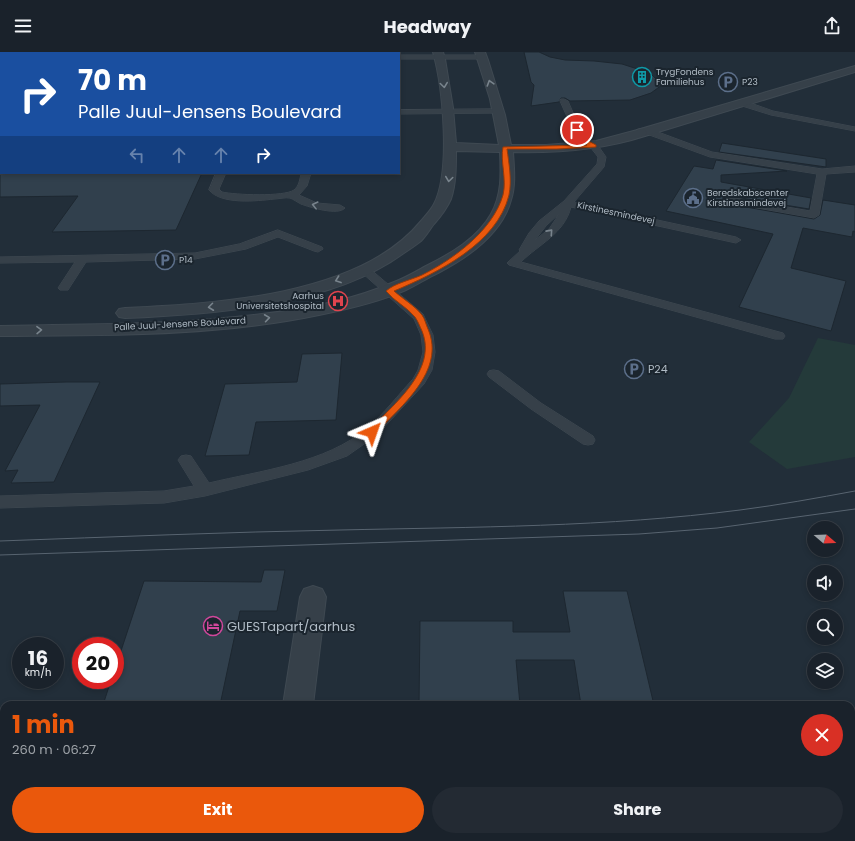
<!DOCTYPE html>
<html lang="en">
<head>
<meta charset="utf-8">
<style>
	:root { --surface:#1a222b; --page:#232a33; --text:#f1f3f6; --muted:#9fa4a9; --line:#383f47; --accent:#ea580c }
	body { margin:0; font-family:Poppins,sans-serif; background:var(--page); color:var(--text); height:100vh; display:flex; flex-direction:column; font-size:15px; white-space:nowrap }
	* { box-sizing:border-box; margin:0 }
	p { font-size:13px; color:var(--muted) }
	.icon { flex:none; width:22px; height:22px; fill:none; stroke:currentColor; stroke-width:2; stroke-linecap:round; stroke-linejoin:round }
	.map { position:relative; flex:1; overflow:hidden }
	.sheet { position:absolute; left:0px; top:649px; width:855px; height:140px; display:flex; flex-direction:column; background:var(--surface); border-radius:12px 12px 0 0; box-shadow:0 2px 6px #0003,0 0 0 1px var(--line) }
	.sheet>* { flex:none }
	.hud { position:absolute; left:0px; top:0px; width:400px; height:122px; box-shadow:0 2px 6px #0003,0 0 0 1px var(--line); background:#1a4fa0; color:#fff; overflow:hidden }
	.needle { width:26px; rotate:109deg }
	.tools { position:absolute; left:807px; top:469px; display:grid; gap:8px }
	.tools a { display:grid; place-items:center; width:36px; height:36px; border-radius:50%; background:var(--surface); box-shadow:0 2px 6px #0003,0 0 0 1px var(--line); font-size:20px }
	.speed { position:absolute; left:12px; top:585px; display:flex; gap:8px; font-size:20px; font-weight:700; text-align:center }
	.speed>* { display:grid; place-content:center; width:52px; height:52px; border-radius:50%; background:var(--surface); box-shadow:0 2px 6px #0003,0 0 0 1px var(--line); line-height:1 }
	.speed small { font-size:10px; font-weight:400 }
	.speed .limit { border:6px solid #d22; background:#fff; color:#111 }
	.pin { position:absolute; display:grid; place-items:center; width:34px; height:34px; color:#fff; margin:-17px; border:2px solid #fff; border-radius:50%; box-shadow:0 1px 4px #0007 }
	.me { position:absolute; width:44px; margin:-22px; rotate:43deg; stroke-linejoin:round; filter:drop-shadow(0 0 3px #0008) }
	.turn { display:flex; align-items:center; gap:14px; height:84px; padding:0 12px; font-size:18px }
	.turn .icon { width:52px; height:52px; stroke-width:2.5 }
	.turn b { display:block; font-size:28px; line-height:34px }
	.lanes { display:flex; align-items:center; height:38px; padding:0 12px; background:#0003; justify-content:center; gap:20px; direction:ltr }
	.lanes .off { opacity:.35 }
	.round { display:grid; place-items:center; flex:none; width:42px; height:42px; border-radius:21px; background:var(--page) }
	.headline { display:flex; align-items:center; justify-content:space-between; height:68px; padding:0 12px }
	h1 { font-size:24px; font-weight:700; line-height:30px; color:var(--accent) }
	.action { display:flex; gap:8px; margin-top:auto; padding:8px 12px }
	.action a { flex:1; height:46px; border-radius:24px; background:var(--accent); color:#fff; font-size:16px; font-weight:700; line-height:46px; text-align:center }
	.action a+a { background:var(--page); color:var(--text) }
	header { display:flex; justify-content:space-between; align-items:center; height:52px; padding:0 12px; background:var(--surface); font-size:18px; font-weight:700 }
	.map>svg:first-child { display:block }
</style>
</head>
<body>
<header><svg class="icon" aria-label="menu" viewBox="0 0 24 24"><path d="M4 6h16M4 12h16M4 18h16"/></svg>Headway<svg class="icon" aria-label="share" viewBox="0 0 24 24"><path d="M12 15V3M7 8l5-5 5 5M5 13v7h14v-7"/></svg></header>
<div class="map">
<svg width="855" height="789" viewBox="0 0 855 789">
	<rect width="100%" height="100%" fill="#222e39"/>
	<path fill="#243a3a" d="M818,286L855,293V405L787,417L749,390L789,346Z"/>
	<g fill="#31404d" stroke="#1d2730">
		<path d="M524,0H539L550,5L565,8L594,9L622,12L644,19L652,23L662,33L651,41L630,48L570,49L565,46H561L559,50L531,54L534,33L531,30Z"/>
		<path d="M722,91L826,107V115L719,100Z"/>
		<path d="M716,108L787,119L721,123V130L811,146L809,157L729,144L725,145L723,148L729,152L814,167L820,163L823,148L855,153V180L853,179L852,185L803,176L791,216L846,229L831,279L739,255L773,182L666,159L694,114L713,117Z"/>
		<path d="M0,121H202L176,178L52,180L78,144L0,145Z"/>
		<path d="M342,301L336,368L256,370L249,403L205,404L225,332L297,330L302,302Z"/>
		<path d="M66,330H100L54,430L11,431L18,418L5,419L40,353L0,354V332Z"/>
		<path d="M264,518H285L277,559H240L220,653H103L111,628H115V617L144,529L261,530Z"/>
		<path d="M563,539H627L654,653H581L574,608H516L520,653H419L420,569H513V580H570Z"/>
	</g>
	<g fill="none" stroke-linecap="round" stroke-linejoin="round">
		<g stroke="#3f4952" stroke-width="1">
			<g id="service">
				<rect x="326" y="0" width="6" height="1"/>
				<path d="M399,3H482L485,5L482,7H399Z"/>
				<path d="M561,47H564L568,49L584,86L597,92L606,105L604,115L574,150L736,185L741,188L736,191L571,155C564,182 539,192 521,210L783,281L785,284L783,287H775L509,213L507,211L520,199L519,198L529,181L539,169L564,149L597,112L598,105L591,96L577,87L560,49ZM559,162L549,177L535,188L546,174Z"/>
				<path d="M739,49H745L773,59L855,75V79L771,63L739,53Z"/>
				<path d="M498,57L502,59L501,61L399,62V58Z"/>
				<path d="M644,77H650L712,100L822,117L855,114V120L826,122L819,163L814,166L729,151L724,148L726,146L729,145L810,159L817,122L710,105L644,81Z"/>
				<path d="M216,121H226L219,137L222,140C235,143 284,145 294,138C299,134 300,127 301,121H311L307,134L299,143L317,151L340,153L345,156C338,164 309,155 301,152C297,150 293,147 290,146C285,145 279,147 274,147C257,149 221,153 209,138Z"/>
				<path d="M278,178L322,195L323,197L318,200L314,199L278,185L246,197L195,207L86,210L68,238H60L58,236L75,210L0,211V205L195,201L239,192Z"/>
				<path d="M365,215L369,216L423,262L433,283L435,300L432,318L424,332L377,383L347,404L308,418L205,444L164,451L0,456V444L164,439L194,434L178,408L181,404L186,403L191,404L209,431C259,419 327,411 367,376C384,362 398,343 413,327L418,318L423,300L421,283L414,267L361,220L359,218L361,216Z"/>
				<path d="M494,318L499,319L541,351L593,384L595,388L593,392L588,393L583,392L531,357L489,325L487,322L489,319Z"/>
			</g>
		</g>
		<g stroke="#3f4952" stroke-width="2">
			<g id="minor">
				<path d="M855,14V20L645,84H637L635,81L637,78Z"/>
				<path d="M313,534L322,537L326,545L313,653H283L300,545L304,537Z"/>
				<path d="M262,785H296L295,789H261Z"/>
			</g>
		</g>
		<g stroke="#3f4952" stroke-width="2">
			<path id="tertiary" d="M433,0H443L445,7L453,56L456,91L499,93L490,47L475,0H485L488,8L505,63L511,93H546L596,89L641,77L645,78L647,81L645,84C602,98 558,101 513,100C514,116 516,133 511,148C502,182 467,206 438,221C427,226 417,233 406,238C379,250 348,257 319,263C214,285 106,283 0,284V274C87,272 175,273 262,262C306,257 353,248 394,230C405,226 415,220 426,214C450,202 478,186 491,162C502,142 501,122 500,100L456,99C456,115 456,132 451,147C447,156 441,164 434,172C430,177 426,184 421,189C416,193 410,197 404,201C330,255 214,262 125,266L119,265L116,261L119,257L125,256C215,252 360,244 421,169C426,163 431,158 434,152C451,119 443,36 433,0Z"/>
		</g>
		<use href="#service" fill="#364049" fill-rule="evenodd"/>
		<use href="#minor" fill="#364049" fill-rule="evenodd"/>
		<use href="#tertiary" fill="#364049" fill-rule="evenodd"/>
		<g stroke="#586470" stroke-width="1">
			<path d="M0,489C113,485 227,480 340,478C473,475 608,475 740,458C779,453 817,446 855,439"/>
			<path d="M0,503L639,482L717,476L855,457"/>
		</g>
	</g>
	<defs><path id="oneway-chevron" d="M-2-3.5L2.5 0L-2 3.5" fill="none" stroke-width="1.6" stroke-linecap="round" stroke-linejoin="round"/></defs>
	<g stroke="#79848d">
		<use href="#oneway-chevron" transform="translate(490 31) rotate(-107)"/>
		<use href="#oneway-chevron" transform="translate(444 33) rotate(82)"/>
		<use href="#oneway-chevron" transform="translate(449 127) rotate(98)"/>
		<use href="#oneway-chevron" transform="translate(315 153) rotate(-166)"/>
		<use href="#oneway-chevron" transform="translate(550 180) rotate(-48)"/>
		<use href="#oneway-chevron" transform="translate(338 228) rotate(160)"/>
		<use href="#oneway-chevron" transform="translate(211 255) rotate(173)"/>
		<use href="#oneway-chevron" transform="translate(267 266) rotate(-8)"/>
		<use href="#oneway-chevron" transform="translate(39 278) rotate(-1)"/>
	</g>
	<path fill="#ea580c" stroke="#983908" d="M577,76L579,78L583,86L596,93V95L557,97H507C509,112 512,128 509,143C497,192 437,221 394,239C403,247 415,254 422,263C425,267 426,273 428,277C446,319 401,354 375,382H369L368,380L369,378C393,353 438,318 422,279C420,275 418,269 415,265C407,255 394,249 386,239C395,231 411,228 422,223C454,207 493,178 503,143C507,127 500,109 503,95L587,93L579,88L574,78Z"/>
	<defs>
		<g id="building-ring" transform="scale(1)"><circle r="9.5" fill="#1b252e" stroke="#0f9aa8" stroke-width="1.5"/><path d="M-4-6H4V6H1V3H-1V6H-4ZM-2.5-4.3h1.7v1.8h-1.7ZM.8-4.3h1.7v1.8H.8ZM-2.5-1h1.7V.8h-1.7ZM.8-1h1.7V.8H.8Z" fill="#0f9aa8"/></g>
		<g id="parking-ring" transform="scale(1)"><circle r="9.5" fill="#1b252e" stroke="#5c6f8a" stroke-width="1.5"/><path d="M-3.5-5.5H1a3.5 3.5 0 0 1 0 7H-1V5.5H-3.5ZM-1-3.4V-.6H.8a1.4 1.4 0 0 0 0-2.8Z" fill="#5c6f8a"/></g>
		<g id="civic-ring" transform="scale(1)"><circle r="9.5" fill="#1b252e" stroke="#5c6f8a" stroke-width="1.5"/><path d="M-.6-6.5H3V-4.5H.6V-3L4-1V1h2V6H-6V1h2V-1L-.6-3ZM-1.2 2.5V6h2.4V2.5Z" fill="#5c6f8a"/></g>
		<g id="hospital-ring" transform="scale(1)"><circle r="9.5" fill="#1b252e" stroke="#e0444e" stroke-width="1.5"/><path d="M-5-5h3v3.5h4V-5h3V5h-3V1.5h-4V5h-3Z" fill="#e0444e"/></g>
		<g id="hotel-ring" transform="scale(1)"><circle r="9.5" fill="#1b252e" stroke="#d1479c" stroke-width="1.5"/><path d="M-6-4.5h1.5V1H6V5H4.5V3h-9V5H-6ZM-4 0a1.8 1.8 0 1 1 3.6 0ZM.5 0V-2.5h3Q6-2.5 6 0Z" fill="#d1479c"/></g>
	</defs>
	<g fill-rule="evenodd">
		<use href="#building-ring" x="642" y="25"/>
		<use href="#parking-ring" x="728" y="30"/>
		<use href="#civic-ring" x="693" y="146"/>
		<use href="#parking-ring" x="165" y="208"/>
		<use href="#hospital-ring" x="338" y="249"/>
		<use href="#parking-ring" x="634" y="317"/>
		<use href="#hotel-ring" x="213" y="574"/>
	</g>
	<g text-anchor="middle" stroke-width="4" stroke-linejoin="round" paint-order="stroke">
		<g font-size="9" fill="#b0bbc5" stroke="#1b252e" text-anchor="start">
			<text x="656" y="23">TrygFondens<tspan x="656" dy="10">Familiehus</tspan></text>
			<text x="742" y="33">P23</text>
			<text x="707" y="144">Beredskabscenter<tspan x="707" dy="10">Kirstinesmindevej</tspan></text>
			<text x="179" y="211">P14</text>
			<text x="324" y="247" text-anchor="end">Aarhus<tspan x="324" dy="10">Universitetshospital</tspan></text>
		</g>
		<g font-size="9" fill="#b0bbc5" stroke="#1b252e">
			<text transform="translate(616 161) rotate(12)" y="3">Kirstinesmindevej</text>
			<text transform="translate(180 272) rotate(-3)" y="3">Palle Juul-Jensens Boulevard</text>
		</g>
		<g font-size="11" fill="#b0bbc5" stroke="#1b252e" text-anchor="start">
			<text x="648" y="321">P24</text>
		</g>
		<g font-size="13" fill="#b0bbc5" stroke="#1b252e" text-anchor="start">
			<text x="227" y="579">GUESTapart/aarhus</text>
		</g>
	</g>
</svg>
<div class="tools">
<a><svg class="needle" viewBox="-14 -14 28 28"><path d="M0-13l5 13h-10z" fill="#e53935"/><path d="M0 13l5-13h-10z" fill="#9fa4a9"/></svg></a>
<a><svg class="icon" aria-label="sound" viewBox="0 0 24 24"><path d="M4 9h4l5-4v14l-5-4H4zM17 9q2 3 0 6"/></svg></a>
<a><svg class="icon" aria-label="search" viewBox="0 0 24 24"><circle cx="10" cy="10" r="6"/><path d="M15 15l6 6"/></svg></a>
<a><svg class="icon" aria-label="layers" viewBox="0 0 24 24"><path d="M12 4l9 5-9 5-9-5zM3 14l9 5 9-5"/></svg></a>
</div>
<div class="speed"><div>16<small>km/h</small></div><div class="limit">20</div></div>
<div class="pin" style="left:577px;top:78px;background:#d93025"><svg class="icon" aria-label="arrive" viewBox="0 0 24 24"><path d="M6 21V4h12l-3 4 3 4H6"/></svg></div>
<svg class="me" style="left:372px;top:380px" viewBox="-20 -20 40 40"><path d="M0-17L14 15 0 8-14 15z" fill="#ea580c" stroke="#fff" stroke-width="4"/></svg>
<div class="hud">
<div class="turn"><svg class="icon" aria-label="right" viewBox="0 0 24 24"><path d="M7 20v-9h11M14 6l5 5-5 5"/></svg><div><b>70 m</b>Palle Juul-Jensens Boulevard</div></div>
<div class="lanes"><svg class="icon off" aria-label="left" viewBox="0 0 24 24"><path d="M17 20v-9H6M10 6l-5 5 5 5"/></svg><svg class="icon off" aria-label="ahead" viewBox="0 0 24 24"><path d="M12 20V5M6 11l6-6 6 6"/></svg><svg class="icon off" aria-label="ahead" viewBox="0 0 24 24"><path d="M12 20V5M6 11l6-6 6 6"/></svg><svg class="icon" aria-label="right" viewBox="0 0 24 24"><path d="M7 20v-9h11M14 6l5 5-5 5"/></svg></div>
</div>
<section class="sheet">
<div class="headline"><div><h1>1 min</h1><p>260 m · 06:27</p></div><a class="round" style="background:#d93025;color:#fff"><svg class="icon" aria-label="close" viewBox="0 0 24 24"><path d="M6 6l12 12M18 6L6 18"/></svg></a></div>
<div class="action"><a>Exit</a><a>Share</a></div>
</section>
</div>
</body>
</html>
